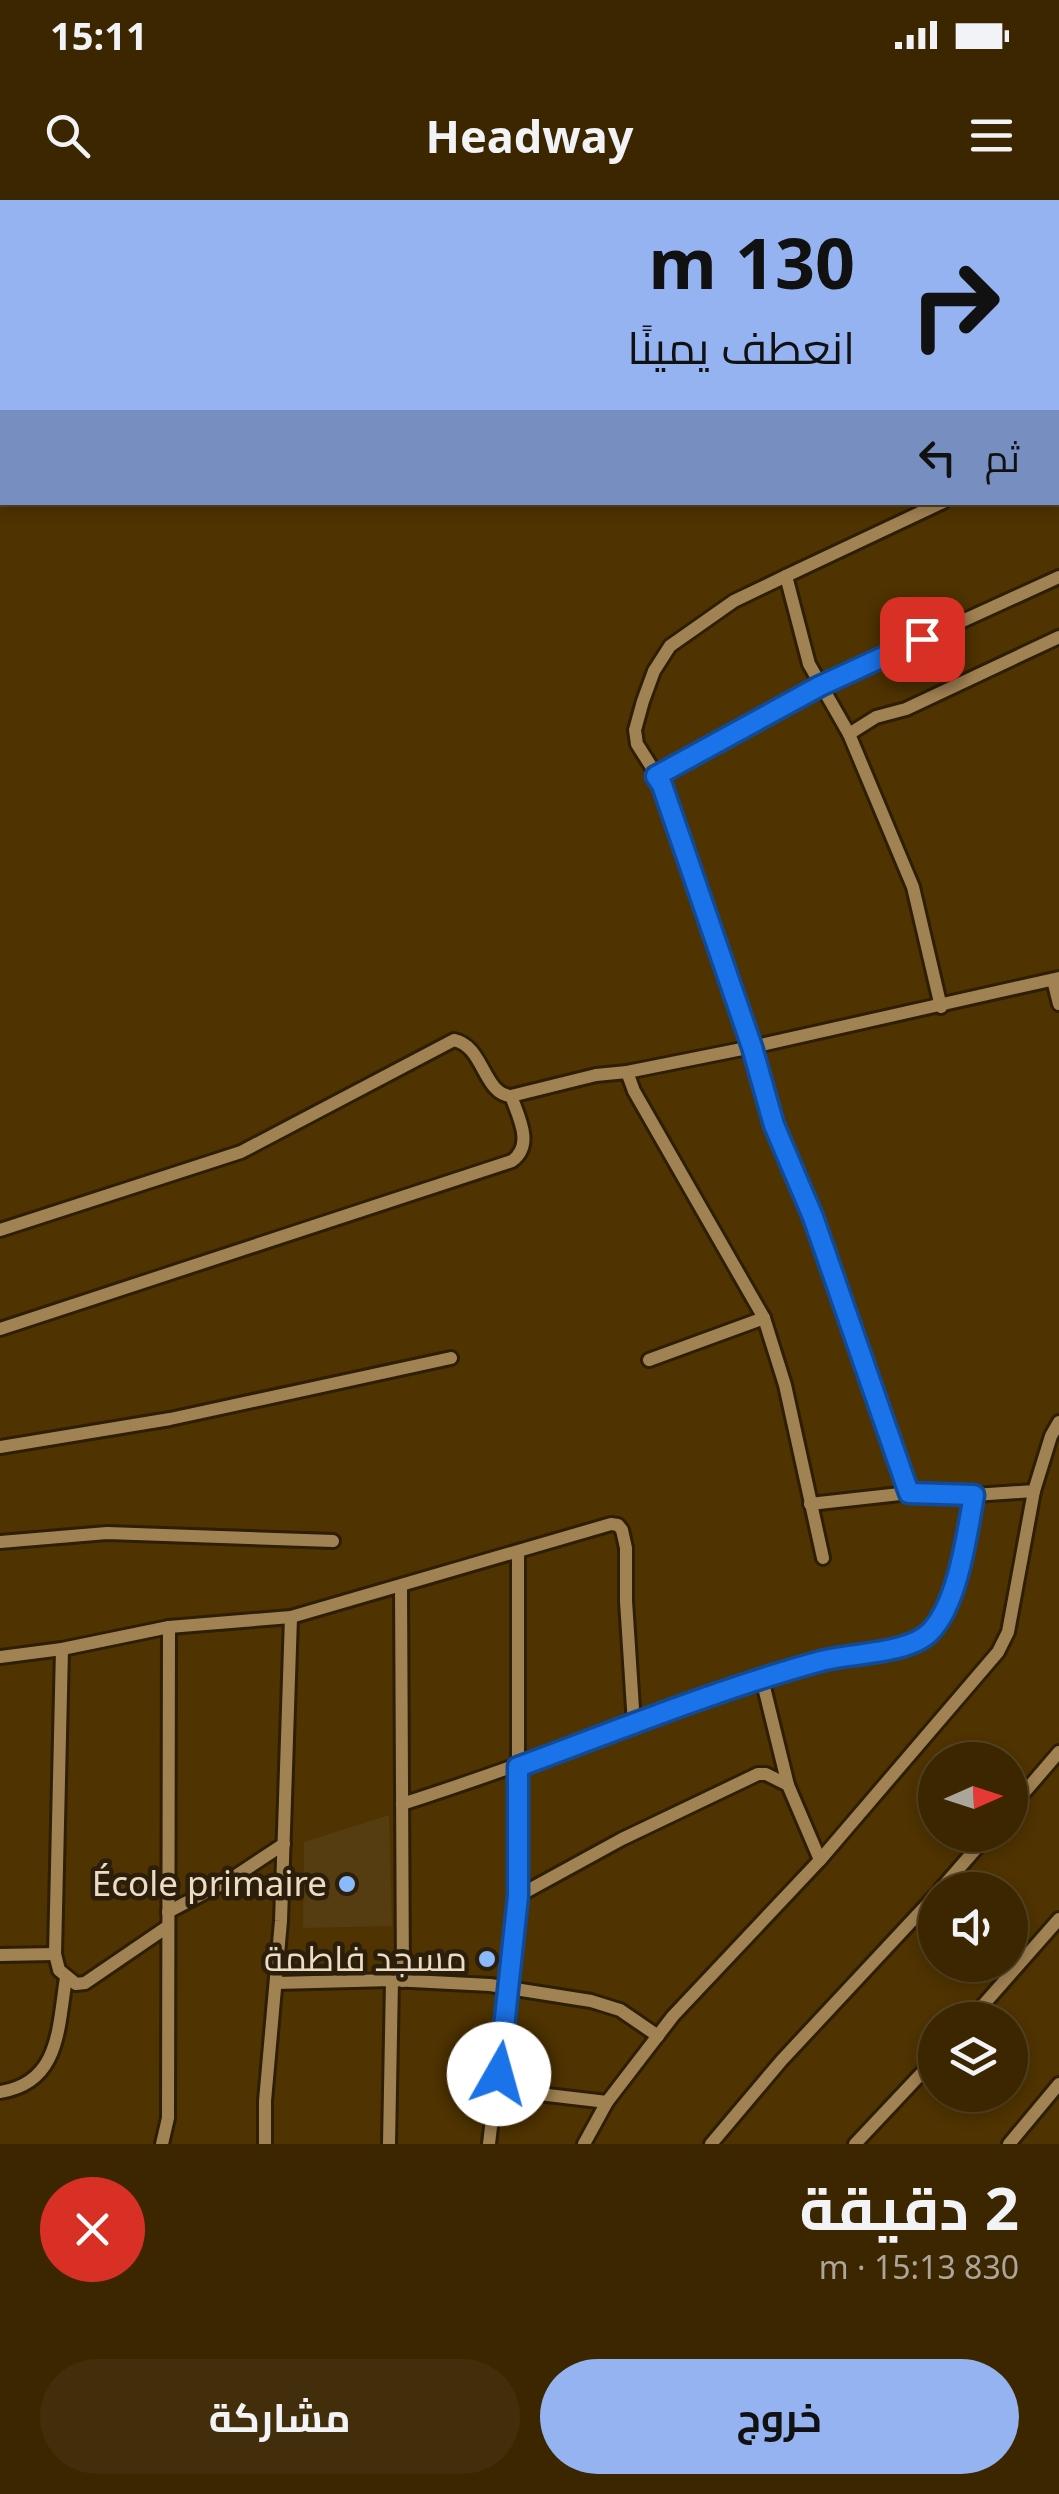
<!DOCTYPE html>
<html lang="ar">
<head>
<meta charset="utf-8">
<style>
	:root { --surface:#3b2600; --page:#422e0a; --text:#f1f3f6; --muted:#aca599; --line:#544322; --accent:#95b2f1 }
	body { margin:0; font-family:"Noto Sans",Cairo,sans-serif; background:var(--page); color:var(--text); direction:rtl; height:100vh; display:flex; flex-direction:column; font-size:38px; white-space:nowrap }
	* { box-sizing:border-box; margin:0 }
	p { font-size:32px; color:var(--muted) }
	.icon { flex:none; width:55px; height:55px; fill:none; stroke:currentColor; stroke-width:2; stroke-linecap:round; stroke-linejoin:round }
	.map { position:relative; height:1944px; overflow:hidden; direction:ltr }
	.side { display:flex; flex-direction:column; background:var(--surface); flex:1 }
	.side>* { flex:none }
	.hud { position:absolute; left:0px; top:0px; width:1060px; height:305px; box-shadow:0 5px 15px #0003,0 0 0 2px var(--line); direction:rtl; background:#95b2f1; color:#111; overflow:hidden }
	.needle { width:65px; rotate:87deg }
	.buttons { position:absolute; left:918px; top:1542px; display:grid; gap:20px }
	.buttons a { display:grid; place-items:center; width:110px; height:110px; border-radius:50%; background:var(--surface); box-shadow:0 5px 15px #0003,0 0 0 2px var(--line); font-size:50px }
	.pin { position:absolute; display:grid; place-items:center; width:85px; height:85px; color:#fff; margin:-42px; border-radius:20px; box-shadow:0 5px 15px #0006 }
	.me { position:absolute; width:110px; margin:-55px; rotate:7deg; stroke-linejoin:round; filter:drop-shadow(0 0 8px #0008) }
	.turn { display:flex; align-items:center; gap:35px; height:210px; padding:0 40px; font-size:45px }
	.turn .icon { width:130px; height:130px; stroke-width:2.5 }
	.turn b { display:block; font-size:70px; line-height:85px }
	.then { display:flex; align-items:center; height:95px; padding:0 40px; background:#0003; gap:20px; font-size:38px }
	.round { display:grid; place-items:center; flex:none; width:105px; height:105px; border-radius:52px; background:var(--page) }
	.headline { display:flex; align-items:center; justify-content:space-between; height:170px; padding:0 40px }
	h1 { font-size:60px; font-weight:700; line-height:75px }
	.action { display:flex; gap:20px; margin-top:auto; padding:20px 40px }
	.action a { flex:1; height:115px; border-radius:60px; background:var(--accent); color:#111; font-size:40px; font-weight:700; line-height:115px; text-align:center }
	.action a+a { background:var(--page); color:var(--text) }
	.status { display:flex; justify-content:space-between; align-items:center; height:70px; padding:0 50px; background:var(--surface); direction:ltr }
	.status svg { height:28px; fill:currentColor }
	header { display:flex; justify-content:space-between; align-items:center; height:130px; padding:0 40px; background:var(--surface); font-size:45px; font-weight:700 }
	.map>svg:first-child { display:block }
</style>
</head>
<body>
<div class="status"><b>15:11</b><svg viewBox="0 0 49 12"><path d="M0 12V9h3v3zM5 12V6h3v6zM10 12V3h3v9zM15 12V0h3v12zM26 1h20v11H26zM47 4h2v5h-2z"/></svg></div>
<header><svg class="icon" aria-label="menu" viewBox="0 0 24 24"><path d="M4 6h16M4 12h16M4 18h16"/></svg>Headway<svg class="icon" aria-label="search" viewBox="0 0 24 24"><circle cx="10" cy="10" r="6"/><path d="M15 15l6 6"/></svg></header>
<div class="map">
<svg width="1059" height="1944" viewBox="0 0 1059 1944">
	<rect width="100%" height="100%" fill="#4f3300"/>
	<path fill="#553c11" d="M389,1615L392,1726L303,1728L304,1642Z"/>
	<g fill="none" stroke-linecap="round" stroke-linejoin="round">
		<g stroke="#2d1e05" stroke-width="18">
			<g id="street">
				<path d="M438,0V2"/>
				<path d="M990,0L991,2"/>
				<path d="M650,2L652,0"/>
				<path d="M1058,64H1059"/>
				<path d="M1058,271L1059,278"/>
				<path d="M786,376L734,401L670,446L654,471L643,501L635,530L637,544L663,585L752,847L774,925L813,1017L909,1293"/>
				<path d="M849,534L876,517L906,509L1059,437"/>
				<path d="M656,576L820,486L1059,377"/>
				<path d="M1053,780L1059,804"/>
				<path d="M941,807L913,687L849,534L809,464L786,376L943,302"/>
				<path d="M627,872L634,891L764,1118L785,1185L823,1358"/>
				<path d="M0,1030L241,952L454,840C484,846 483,894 511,896L596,875L627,872L752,847L1059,778"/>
				<path d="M0,1129L512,961C534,945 519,918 511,896"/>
				<path d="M649,1160L764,1118"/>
				<path d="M0,1247L170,1219L451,1158"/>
				<path d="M810,1304L909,1293L974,1295L1034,1291L1051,1236L1059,1222"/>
				<path d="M0,1342L107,1333L333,1341"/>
				<path d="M401,1386L403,1781"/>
				<path d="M62,1449L55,1754L59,1770L76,1784L85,1783L167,1727"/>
				<path d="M0,1457L62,1449L169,1427L291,1417L611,1324L618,1325L622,1330L626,1348V1401L634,1524"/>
				<path d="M762,1479L788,1585"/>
				<path d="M402,1604C535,1562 665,1508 799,1467C816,1462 834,1456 851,1453C876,1450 911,1451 930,1432C958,1403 967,1334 974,1295"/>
				<path d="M1010,1609L1059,1552"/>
				<path d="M940,1690L988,1635"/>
				<path d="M518,1696L622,1639L758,1574H766L788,1585L820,1660"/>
				<path d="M168,1712L231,1679L284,1644"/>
				<path d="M0,1755L55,1754"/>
				<path d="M276,1783L392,1780L490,1785L591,1801L620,1810L658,1836"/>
				<path d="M970,1820L1059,1719"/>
				<path d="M496,1889L607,1902L584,1944"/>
				<path d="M0,1892C60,1883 58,1828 66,1778"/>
				<path d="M607,1902L673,1816L820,1660L998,1452L1008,1432L1034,1291"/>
				<path d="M162,1944L168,1918L169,1427"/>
				<path d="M265,1944V1901L281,1721L291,1417"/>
				<path d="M389,1944L392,1780"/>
				<path d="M489,1944L518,1696V1352"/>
				<path d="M711,1944L782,1860L935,1696"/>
				<path d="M855,1944L935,1859"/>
				<path d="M1009,1944L1059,1884"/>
			</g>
		</g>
		<use href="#street" stroke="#a18253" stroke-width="12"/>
	</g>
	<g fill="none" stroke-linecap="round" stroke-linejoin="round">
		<g stroke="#114b97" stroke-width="25">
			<path id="route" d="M499,1874L518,1696V1567C618,1530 718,1489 821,1461C851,1453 909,1454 930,1432C958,1404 967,1334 974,1295L909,1293L813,1017L774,925L752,847L662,585L656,576L820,486L922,439"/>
		</g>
		<use href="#route" stroke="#1a73e8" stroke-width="18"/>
	</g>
	<g fill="#8abafc" stroke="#2b1e0b" stroke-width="4">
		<circle cx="347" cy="1684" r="10"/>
		<circle cx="487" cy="1759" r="10"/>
	</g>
	<g text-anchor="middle" stroke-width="9" stroke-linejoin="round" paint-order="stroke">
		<g font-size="35" fill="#eddcc4" stroke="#2b1e0b" text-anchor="end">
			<text x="327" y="1696">École primaire</text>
			<text x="467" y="1771">مسجد فاطمة</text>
		</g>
	</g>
</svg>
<div class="buttons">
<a><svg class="needle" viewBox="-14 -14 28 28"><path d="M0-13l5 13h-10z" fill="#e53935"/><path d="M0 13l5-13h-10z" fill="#aca599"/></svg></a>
<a><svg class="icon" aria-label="sound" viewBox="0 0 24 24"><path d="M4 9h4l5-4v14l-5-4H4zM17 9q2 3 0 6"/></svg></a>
<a><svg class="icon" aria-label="layers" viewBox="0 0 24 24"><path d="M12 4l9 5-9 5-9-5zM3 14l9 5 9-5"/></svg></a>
</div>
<div class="pin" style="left:922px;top:439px;background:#d93025"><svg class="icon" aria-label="arrive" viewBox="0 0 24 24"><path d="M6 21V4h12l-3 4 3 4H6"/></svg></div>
<svg class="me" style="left:499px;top:1874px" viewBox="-20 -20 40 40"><circle r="19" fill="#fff"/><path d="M0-13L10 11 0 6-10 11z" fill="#1a73e8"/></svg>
<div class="hud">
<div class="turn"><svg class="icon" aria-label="right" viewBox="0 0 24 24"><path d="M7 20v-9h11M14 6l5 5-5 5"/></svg><div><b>130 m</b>انعطف يمينًا</div></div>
<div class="then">ثم<svg class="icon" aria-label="left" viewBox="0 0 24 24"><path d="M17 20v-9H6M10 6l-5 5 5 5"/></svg></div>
</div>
</div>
<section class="side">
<div class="headline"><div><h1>2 دقيقة</h1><p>830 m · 15:13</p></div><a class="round" style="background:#d93025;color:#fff"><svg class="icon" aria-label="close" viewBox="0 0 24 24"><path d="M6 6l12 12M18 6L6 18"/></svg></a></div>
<div class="action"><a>خروج</a><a>مشاركة</a></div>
</section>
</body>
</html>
